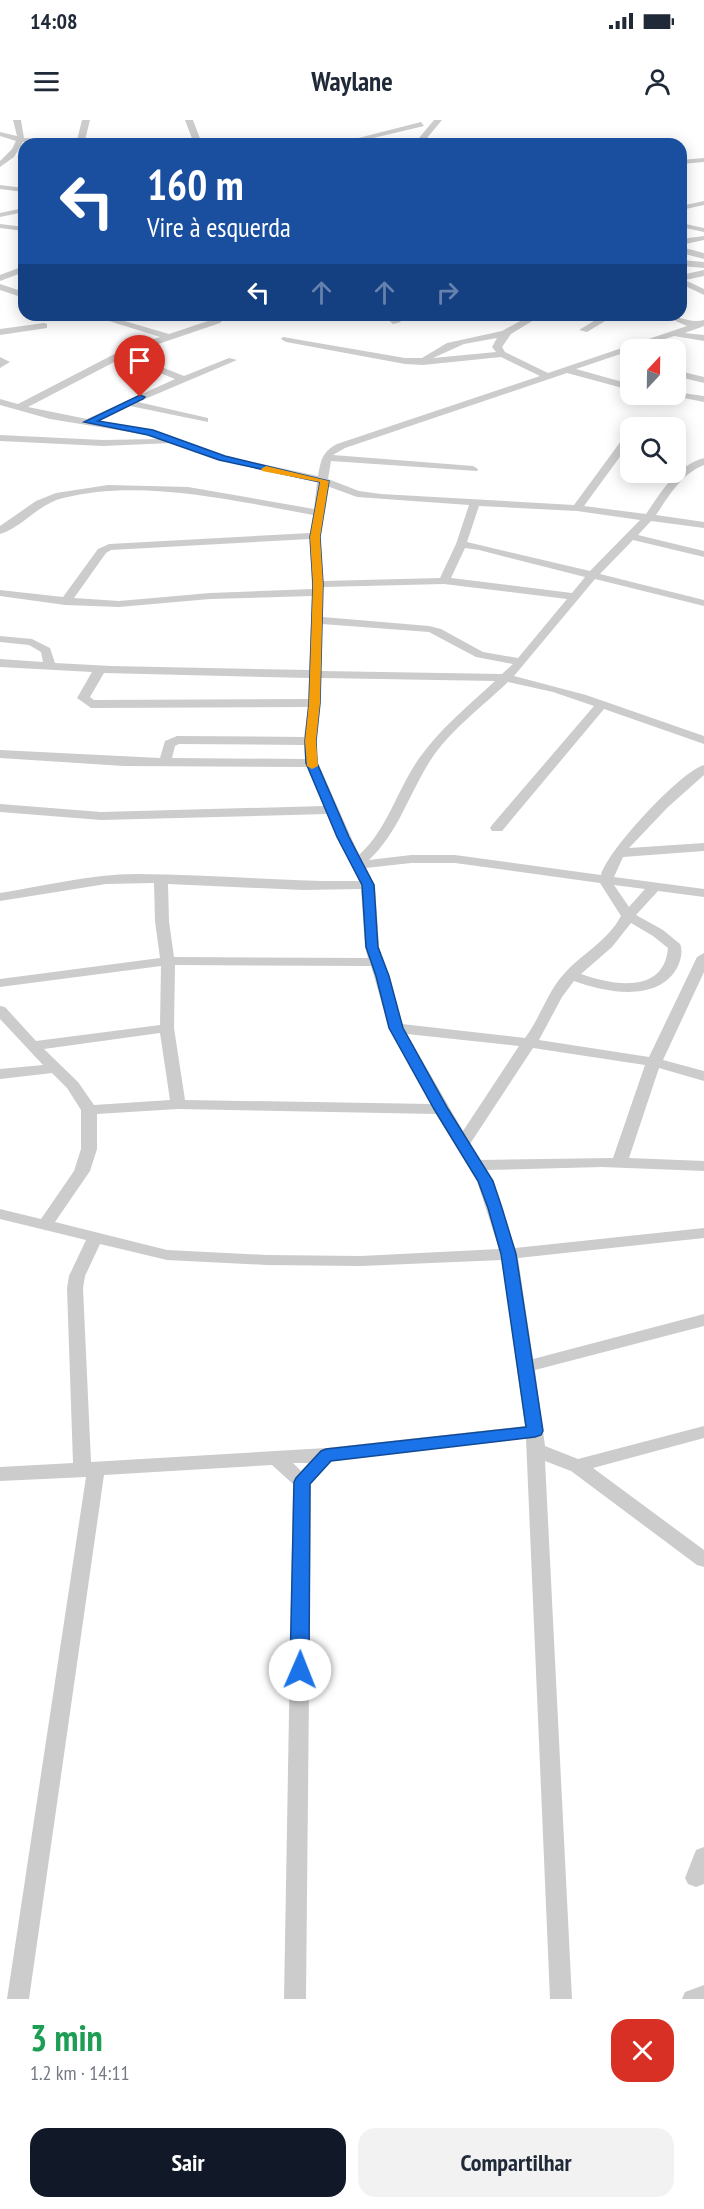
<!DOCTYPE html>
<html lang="pt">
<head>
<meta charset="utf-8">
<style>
	:root { --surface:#fff; --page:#f2f2f3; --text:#1f2937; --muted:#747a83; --accent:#111827 }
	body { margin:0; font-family:"PT Sans Narrow",sans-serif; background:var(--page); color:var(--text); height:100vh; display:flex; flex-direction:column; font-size:22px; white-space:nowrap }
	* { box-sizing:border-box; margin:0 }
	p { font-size:20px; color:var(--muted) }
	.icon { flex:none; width:33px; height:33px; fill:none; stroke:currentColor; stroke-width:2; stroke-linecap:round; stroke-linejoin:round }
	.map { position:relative; height:1879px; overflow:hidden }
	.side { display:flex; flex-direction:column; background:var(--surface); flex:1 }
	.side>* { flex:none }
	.top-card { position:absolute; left:18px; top:18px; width:669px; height:183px; border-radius:18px; box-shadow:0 3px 15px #0003; background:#1a4fa0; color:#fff; overflow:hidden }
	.needle { width:39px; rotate:22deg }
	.buttons { position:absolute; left:620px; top:219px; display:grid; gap:12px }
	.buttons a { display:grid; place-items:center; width:66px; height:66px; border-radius:12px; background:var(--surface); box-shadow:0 3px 15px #0003; font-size:30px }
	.pin { position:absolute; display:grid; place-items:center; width:51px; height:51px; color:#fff; margin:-62px -26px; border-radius:50% 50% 50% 0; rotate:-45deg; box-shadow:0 0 6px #0007 }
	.pin .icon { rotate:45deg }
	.me { position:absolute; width:66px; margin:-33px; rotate:1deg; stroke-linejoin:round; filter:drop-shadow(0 0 4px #0008) }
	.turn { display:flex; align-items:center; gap:21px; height:126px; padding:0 30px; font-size:27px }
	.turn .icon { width:78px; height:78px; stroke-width:2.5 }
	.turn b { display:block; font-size:42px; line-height:51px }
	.lanes { display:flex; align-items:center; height:57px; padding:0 30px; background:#0003; justify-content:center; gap:30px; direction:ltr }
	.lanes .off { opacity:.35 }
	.round { display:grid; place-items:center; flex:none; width:63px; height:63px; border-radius:18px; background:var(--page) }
	.headline { display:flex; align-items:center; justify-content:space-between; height:102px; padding:0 30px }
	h1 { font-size:36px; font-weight:800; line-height:45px; color:#1e9e55 }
	.button { display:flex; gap:12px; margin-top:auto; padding:12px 30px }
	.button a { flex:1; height:69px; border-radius:18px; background:var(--accent); color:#fff; font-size:24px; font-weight:800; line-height:69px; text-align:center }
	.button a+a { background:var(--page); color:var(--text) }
	.status { display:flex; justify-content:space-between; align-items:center; height:42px; padding:0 30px; background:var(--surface); direction:ltr }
	.status svg { height:16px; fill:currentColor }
	header { display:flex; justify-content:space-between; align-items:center; height:78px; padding:0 30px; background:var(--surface); font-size:27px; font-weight:800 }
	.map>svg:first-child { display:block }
</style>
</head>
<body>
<div class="status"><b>14:08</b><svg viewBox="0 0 49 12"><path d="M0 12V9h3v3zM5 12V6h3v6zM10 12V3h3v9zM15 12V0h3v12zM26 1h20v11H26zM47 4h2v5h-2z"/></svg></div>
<header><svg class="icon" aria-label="menu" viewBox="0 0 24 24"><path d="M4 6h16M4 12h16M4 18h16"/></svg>Waylane<svg class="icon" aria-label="person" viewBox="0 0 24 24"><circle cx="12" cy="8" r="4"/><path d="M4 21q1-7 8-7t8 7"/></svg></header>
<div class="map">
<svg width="704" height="1879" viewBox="0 0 704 1879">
	<rect width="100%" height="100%" fill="#fff"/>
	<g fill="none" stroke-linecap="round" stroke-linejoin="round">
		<g fill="#ccc" fill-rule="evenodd">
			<path d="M13,0H21L24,18L77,20L82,0H90L84,24L23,22L14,37L0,47V41L12,29L16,21L0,16V12L17,16Z"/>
			<path d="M185,0H193L202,24H194Z"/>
			<path d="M434,0H442L422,24H414Z"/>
			<path d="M421,2L424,6L348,24H335Z"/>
			<path d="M704,38V42L681,44V40Z"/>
			<path d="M0,65L24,68V72L0,69Z"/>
			<path d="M704,81V85L681,90V86Z"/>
			<path d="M24,88V92L0,97V93Z"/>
			<path d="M681,103L704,108V112L681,107Z"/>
			<path d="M0,104L24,107V111L0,108Z"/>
			<path d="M704,116V120L681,125V119Z"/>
			<path d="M681,127L704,133V139L681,133Z"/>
			<path d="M681,140L704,142V148L681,146Z"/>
			<path d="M24,146V152L0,161V155Z"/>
			<path d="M704,150V156L685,160L704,169V175L681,164V155Z"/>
			<path d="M0,164L24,172V178L0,170Z"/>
			<path d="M90,195H104L169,214L214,199L219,195H228L220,203L129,234L184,256L229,238L237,240L138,282L208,298V302L130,286L99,301L153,310L225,336L318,356C321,340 322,332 337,324L540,256L501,237L423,245L405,244L286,222L281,219L283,217L405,238H422L447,223L502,211L531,195H542L511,214L502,227L505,232L548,253L687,206L662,195C677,195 690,204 704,200V206L685,213L704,215V221L674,216L576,249L630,264V270L567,253L345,328L333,335L473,346L478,349L477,351L331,341L328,359L359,371L381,374L574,385L621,321L625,320L630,323L584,386L646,394C662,371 676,346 704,338V345C681,354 669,376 656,395L704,402V408L651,401L638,415L704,431V437L633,420L600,454L704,480V486L595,459L514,556L586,575L704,616V624L604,589L502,711H492L490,708L492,705L594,586L553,572L508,562C482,587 449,611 430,641C409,674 398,713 369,740L411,735H455L601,755C607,731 681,651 704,645V655L668,687L629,728L704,723V731L623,737L614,757L704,769V777L658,771L636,795L663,810L680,824C683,831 681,839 678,846C659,884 604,872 574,861L562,877L539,920L649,937L697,837L704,833V852L663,940L704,951V961L659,948L629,1038L704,1041V1051L602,1047L486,1050L493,1061L515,1128L704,1108V1118L518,1138L533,1239L704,1194V1206L535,1250L545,1326L578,1339L704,1306V1318L593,1348L704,1430V1447L697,1445L571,1351L545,1341L572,1879H550L526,1318L331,1341L311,1364L306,1879H284L293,1364L272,1345L104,1355L29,1879H7L86,1357L0,1361V1347L73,1343L67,1168L69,1156L86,1120L0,1099V1089L41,1099L74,1051L81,1029V990L67,968L52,953L0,959V949L43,945L0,899V886L5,887L36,921L160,905L161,846L0,867V859L160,838L155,801L154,763L106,764L0,781V773C44,766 91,754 136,754C210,754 284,762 359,761L327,694L101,700L0,692V684L101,692L324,686L307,647L124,646L0,638V630L160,638L165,621L177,616L304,617L308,587L91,588L77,578L92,552L0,547V539L43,542L41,532L29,525L0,522V516L32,519L50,528L55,543L111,546L309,550L312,476L210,479L119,487L65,485L0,476V470L63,477L98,429L109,424L310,413L313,395C235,381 141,358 63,378C38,384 23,407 0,414V406L36,381L56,373L108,365L188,367L314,389L317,362L218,340L172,323L103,326L0,321V315L103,320L160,319L148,315L50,299L0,285V279L18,284L128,227L160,217ZM497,218L492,227L496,232L433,238L464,224ZM122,238L175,259L87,299L28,287ZM327,366L357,377L469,385L456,424L440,458L323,461L320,416ZM479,386L577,391L640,400L590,451L467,422ZM310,419L312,469L210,473L119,481L74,478L106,433L111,430ZM465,428L479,430L585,457L572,473L451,458ZM444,464L567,479L518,538L483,532L441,509L429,506L323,497V467ZM322,504L429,512L476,537L513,544L502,554L321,551ZM104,553L309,558L308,579L94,580L90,577ZM321,558L495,561C469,585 441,608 420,637C397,669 388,709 359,735L318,643L316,621ZM179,624L304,625L305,639L172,638L175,626ZM411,743H455L600,763L621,796C607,822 581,834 563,855C547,873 540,898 525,918L402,904L379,827L375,765L366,748ZM168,764L303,770L361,769L365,827L368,838L174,837L169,801ZM614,765L645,769L629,787ZM631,803L653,816L668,828C664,875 612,865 581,854L612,827ZM175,845L371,846L389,908L431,984L185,980L174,908ZM160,913L170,980L94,985L78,962L44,929ZM407,914L519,926L463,1011ZM533,928L645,945L613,1038L480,1040L470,1024ZM178,989L436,994L477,1061L499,1129L361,1136L267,1135L167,1130L55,1102L90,1051L97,1029V994ZM100,1124L167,1140L267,1145L361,1146L502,1140L525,1306L326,1328L91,1342L83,1168L85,1156ZM293,1343H309L301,1351Z"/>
			<path d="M294,195H316L297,200L293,197Z"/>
			<path d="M383,195H393L401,202L393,204Z"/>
			<path d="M604,195H615L587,212L579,210Z"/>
			<path d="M44,203L47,204V208L0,215V209Z"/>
			<path d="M0,237L10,242L0,248Z"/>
			<path d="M675,250L704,257V263L675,256Z"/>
			<path d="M675,272L704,276V282L664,274H675Z"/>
			<path d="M704,1727V1764L696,1767L688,1764L685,1758L696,1730Z"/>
			<path d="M704,1865V1879H682L685,1872Z"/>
		</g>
	</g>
	<path fill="#1a73e8" stroke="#114b97" stroke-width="1.5" d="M140,275L145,277L143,279L98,301L153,310L225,336L329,361L320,417L323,464L320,583L316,621L317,643L349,717L374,765L378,827L389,856L403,908L448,989L493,1061L502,1088L516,1134L543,1311L541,1315L535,1317L331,1341L310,1364L309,1550L306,1555L300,1557L293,1555L290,1550L294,1362L296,1358L321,1331L326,1329L526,1307L501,1134L488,1088L478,1061L434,989L389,908L376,856L366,827L362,765L337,717L306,643L305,621L309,583L313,464L310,417L320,362L219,340L148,315L84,302Z"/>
	<path fill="#f59e0b" d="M266,346L329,361L320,417L323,464L320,583L316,621L318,646L312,649L307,646L305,621L309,583L313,464L310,417L320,362L262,351L261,349Z"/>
</svg>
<div class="buttons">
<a><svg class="needle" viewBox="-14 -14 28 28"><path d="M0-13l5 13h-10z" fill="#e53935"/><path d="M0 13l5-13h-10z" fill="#747a83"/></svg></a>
<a><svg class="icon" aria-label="search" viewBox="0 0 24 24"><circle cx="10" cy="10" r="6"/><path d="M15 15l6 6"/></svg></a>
</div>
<div class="pin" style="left:140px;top:277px;background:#d93025"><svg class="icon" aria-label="arrive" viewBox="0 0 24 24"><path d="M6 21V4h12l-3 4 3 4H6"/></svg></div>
<svg class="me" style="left:300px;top:1550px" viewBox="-20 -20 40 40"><circle r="19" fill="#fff"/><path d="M0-13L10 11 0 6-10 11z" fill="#1a73e8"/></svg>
<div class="top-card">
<div class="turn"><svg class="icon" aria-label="left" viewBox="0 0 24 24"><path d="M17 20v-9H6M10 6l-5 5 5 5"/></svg><div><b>160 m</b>Vire à esquerda</div></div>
<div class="lanes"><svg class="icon" aria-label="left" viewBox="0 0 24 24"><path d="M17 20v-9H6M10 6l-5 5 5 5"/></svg><svg class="icon off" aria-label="ahead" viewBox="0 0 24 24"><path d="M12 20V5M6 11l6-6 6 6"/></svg><svg class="icon off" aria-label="ahead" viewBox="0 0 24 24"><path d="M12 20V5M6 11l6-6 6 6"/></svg><svg class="icon off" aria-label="right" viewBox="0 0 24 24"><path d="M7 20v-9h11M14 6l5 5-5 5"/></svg></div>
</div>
</div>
<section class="side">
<div class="headline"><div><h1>3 min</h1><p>1.2 km · 14:11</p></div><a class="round" style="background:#d93025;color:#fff"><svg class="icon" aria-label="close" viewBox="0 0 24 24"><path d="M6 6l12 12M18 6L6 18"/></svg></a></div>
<div class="button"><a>Sair</a><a>Compartilhar</a></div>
</section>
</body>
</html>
